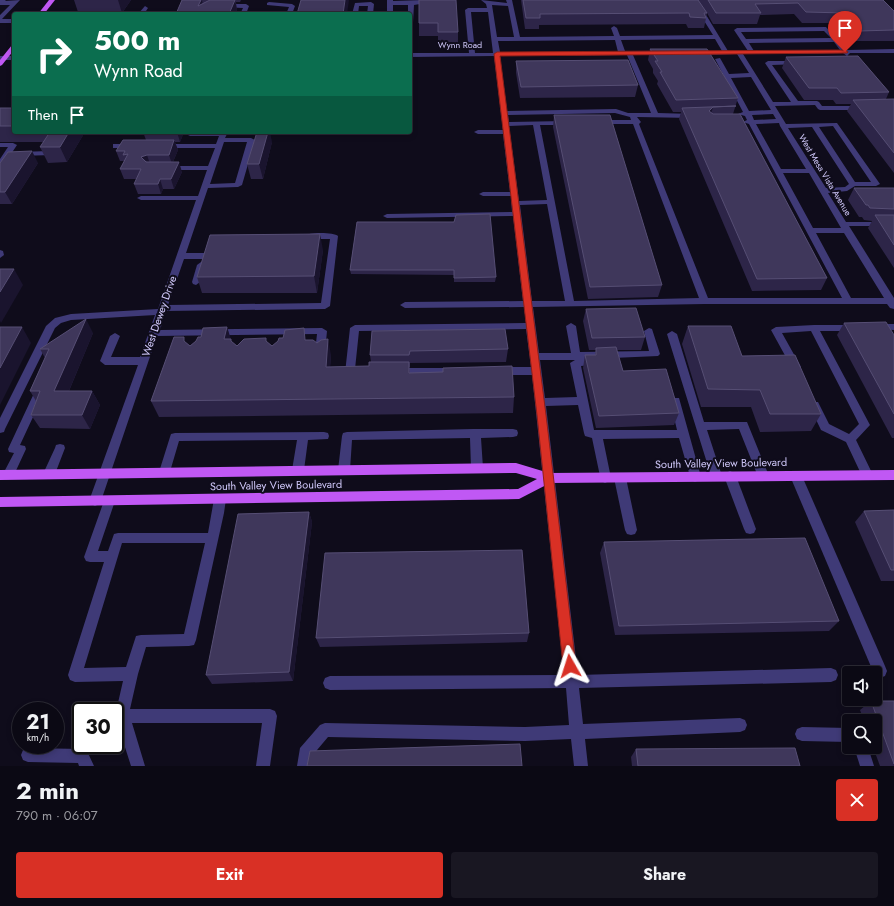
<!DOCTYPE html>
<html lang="en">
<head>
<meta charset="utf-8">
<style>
	:root { --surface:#0b0914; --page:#191722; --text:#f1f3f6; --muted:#9a9aa0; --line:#2b2a34; --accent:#d93025 }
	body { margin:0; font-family:Jost,sans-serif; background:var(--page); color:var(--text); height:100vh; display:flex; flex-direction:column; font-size:15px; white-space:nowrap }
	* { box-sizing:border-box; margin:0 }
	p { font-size:13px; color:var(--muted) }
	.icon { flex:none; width:22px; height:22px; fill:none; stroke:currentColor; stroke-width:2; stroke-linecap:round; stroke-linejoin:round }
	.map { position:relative; height:766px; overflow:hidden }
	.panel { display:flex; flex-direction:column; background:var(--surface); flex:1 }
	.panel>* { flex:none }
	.hud { position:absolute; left:12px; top:12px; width:400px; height:122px; border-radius:4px; box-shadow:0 2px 6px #0003,0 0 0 1px var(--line); background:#0b6e4f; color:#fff; overflow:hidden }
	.controls { position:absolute; left:842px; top:666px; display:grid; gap:8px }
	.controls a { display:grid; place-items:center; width:40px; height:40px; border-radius:4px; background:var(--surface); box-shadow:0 2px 6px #0003,0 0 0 1px var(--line); font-size:20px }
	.speed { position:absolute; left:12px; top:702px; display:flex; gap:8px; font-size:20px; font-weight:700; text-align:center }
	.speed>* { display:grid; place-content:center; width:52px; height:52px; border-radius:50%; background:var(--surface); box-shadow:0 2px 6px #0003,0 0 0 1px var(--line); line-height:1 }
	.speed small { font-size:10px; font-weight:400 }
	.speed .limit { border:2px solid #111; border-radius:6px; background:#fff; color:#111 }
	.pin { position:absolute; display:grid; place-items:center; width:34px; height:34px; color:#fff; margin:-41px -17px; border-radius:50% 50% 50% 0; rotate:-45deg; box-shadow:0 0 4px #0007 }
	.pin .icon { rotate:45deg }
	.me { position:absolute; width:44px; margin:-22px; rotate:354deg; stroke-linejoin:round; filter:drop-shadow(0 0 3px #0008) }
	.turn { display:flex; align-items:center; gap:14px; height:84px; padding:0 16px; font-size:18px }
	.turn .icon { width:52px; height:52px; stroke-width:2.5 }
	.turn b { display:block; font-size:28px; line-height:34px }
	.then { display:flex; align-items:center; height:38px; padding:0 16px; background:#0003; gap:8px; font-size:15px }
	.round { display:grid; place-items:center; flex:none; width:42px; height:42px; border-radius:4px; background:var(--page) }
	.summary { display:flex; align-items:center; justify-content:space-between; height:68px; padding:0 16px }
	h1 { font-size:24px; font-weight:700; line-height:30px }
	.action { display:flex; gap:8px; margin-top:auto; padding:8px 16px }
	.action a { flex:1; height:46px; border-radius:4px; background:var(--accent); color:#fff; font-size:16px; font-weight:700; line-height:46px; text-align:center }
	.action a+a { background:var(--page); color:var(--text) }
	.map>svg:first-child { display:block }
</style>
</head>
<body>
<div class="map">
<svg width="894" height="766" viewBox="0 0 894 766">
	<rect width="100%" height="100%" fill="#0f0c1b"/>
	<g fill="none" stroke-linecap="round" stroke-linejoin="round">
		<g fill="#3f3a77" fill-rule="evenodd">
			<path d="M0,0H6L5,1L20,0L2,19H14V23H0V15L10,5H0Z"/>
			<path d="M387,0H393V1L424,0L420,4L414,5L412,40L410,41V14H408V5H393V14H387Z"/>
			<path d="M481,0L507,3L506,0H512L520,37L614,36L611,28L614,26L617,28L620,36L713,35L691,0H697L728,51H748L734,30L737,28L826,27L847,50L894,49V53H850L847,56L843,53L743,54L773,102H791L765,63L768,61H798L801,63L800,64L772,65L798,101H817L819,102L822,106H861L864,108L861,110H820L818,109L815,105L775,106L786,124L837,123L880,184L876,186H855L847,191L828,193L846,222H894V226H849L894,298V309L890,308L887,304H705L533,307L539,353H571L566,326L571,323L576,326L580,352L649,351L644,331L649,328L652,329L660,354L658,356L590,359L593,362L591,365L581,366L594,430H677L670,401L671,398H679L701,477L699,480L695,482L691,480L679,438L603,439L611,478L609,481L605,483L601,481L592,438L585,436L584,433L578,405L546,406L578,675L831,668L836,670L838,675L836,680L831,682L579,688L583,724L740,718L745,720L747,725L745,730L740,732L585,739L588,766H574L571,739L525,741L328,737L312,756L311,766H297L300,748L320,725L325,723L525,727L569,725L566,688L330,690L325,688L323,683L325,678L330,676L564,675L532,375H500L497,374L495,371L497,368L500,367H531L526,329L359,331L355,369L361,370L363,373L361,376C357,377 351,377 347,376L345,373L350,328L355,325L526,323L524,307L405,308L400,305L405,302L523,301L513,216L387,218L383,216L387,214L512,212L511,196H483L479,194L483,192H510L503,134H478L474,132L478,130H503L494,56L410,57V53H469L465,10L468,8H487L486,4ZM492,5L508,6L514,37H497ZM471,12H488L493,53H475ZM824,31L831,38L746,39L741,32ZM715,39L722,51H696L693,53L696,55L737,54L749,73L729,74L720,58L715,59L743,112L738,114L745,116L747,120L743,122L749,124L842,298H708L639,124L641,122L637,117L693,118L696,116L693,114L658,113L633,55H662L665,53L662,51H625L621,40ZM615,40L618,52H500L498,41ZM834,42L840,50L754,51L749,43ZM627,55L651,113H628L616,109L507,111L500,56ZM751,77L771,110L749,111L731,78ZM615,113L630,117L631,120H598L595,122L598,124H633L699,298L574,301L540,125H566L569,123L566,121L509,122L508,115ZM773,114L776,119L754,120L752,115ZM779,123L780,126L806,169H781L756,124ZM533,125L547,200L519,201L509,126ZM833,126L871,182H855L819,127ZM812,127L849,184L845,187L826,188L788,128ZM783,173H809L841,228H813ZM547,204L565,301H532L520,205ZM816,233H844L884,298H851ZM540,360H575L570,363L577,397L545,398Z"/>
			<path d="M269,2L292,4L295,6L292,14H286L289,7L267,5V3Z"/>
			<path d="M371,2L374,4L373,14H367L368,6H359L358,14H352L355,3Z"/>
			<path d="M224,4H246L249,6L246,14H240L243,8L222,7L221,6Z"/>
			<path d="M145,6L148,8L144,14H138Z"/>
			<rect x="0" y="56" width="14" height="4"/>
			<path d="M228,132L225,138H251L255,140L242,185L238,187L208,188L186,253H204L208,256L204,259H184L168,305L321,303L330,239H308L304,236C308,232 334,232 338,236L330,306L325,309L166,311L160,330L322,328L327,331L325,352L320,356L315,352L317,334L157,336L101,501L99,504L95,506L91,504L89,501L138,365H105L100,361L110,336L115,333L120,336L111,357H140L155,315L71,320L61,323L55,328L5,429L4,432L0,433V418L46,326L55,318L71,314L158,309L196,200H141L137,198L141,196H198L207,170H167L163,168L167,166H208L215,148H163L159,146L163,144H216L219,136H190L186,134L190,132ZM224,142H247L235,183L210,184Z"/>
			<path d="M0,143H13L17,145L3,166H0V159L8,147H0Z"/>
			<path d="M113,144H133L137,146L133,148H113Z"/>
			<path d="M49,151H52V155L19,156L15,154L19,152Z"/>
			<path d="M0,250L3,251L4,255L0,258Z"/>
			<path d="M201,262L205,265L200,282L196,285L193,284L192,282L197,265Z"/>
			<path d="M876,324H894V330L873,329L871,327Z"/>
			<path d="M814,325H854L859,328L854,331H820L870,425L856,440L873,475L871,478L867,480L863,478L846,442L821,430L809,405L810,402H818L829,424L849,434L859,424L811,331L782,333L801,367L799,370H793L771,330L776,327Z"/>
			<path d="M672,331L677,334L704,422H747L769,476L767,479L763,481L759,479L739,429L707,430L722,476L720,479L716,481L712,479L667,334Z"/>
			<path d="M396,368H456L459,369L461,372L459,375L456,376H396L393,375L391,372L393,369Z"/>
			<path d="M41,385L45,386L46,389L20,445L25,446L26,449L13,477L9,479L5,477L3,474L14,453L9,452L8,449L36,389L37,386Z"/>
			<path d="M473,429H513L517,430L518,433L517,436L513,437L481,438L483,468L481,471L477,473L473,471L471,468L470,438L352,440L350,470L348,473L344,475L340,473L338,470L342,436L343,433L347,432Z"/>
			<path d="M324,432L328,433L329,436L328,439L308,440L304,470L302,473L298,475L294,473L292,470L297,440L179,441L169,475L165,477L161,475L159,472L170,437L171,434L175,433Z"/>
			<path d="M60,444L64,445L65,448L55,474L53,477L49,479L45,477L43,474L55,448L56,445Z"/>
			<path d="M730,471L734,473L736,476L756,529L754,533L750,534L746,533L744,529L724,476L726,473Z"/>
			<path d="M796,471L800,473L802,476L885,666L887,671L885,676L880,678L875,676L790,476L792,473Z"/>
			<path d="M620,473L624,475L626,478L637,530L635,534L631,535L627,534L625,530L614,478L616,475Z"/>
			<path d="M220,494L224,496L226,499L224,513L196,640L194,645L189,646L146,647L138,674L130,709H270L275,711L277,716L270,766H256L262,723H132L145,766H131L115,716L123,681L75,682L70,680L68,675L104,562H90L86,561L84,557L105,498L109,496L113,498L115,501L98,551H108L114,534L118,533H208L214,499L216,496ZM122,543H205L184,634L141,635L136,636L126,667L84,668Z"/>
			<path d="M802,727L849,728V742L802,741L797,739L795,734L797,729Z"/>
			<path d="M854,747H868L874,766H860Z"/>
			<path d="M28,748L82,749L87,751L94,766H79L78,763L28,762L23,760L21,755L23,750Z"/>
		</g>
		<g fill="#c058f4" fill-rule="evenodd">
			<path d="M49,0H55L44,14H38Z"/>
			<path d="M14,44V50L2,65L0,66V60L12,45Z"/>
			<path d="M516,463L549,473L894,470V480L550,483L519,499L0,507V497L518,489L537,479L516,473L0,480V470Z"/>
		</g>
	</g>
	<g fill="#2d2548">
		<path d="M74,0H131L122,13L78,12Z"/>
		<path d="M182,0H209L208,1L210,0H241L240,2H236L237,10L235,14H176Z"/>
		<path d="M419,0L458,32V45H438V36H419Z"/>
		<path d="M521,0H883L894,11V41H855L839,23H802L794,14L760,15L757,24H713L707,13L704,28H688L686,24L539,25V29H525Z"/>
		<path d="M650,49L738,98L733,114L827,278L821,290L752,291L679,119L681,112H673L657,84L658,81L653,73V69L648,60Z"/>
		<path d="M786,57L889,92L886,99H894V173L847,111L851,104H836L833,100H804L782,68Z"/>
		<path d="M516,61L638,85L635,97L520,98L516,73Z"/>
		<path d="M0,108H14V132H85L67,162L48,163L40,147L44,142H0Z"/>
		<path d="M554,115L662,285L658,297L588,299L553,127Z"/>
		<path d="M143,132H184L180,142H175L178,150L173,162L182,172L174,189H163L161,194H138L134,184L137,179H124L120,169L125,161H120L116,151L146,140Z"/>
		<path d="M272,142L263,179H251L247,164Z"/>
		<path d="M0,163H38L12,204H0Z"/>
		<path d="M854,188H894V268L868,228L872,221L864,220L862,217H859L848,200Z"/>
		<path d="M357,222L496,277L495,282H454V275L351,274L350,270Z"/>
		<path d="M323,250L317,293H202L197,277Z"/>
		<path d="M586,309L645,337L641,350H617L623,371L679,413L674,425L596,428L583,368L585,355H595L596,350H589L583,321Z"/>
		<path d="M844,323L894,335V438H892L837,335Z"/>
		<path d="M688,326L742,356L821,414L811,431L760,432L751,407H701L682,344Z"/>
		<path d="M227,327L231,342L237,346L266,342L272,346L306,340L331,355L330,367L369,366L371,362L370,355L372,331L508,349L506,362L410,363V367H409L410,373L514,397L513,413L159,417L151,401L186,343L190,346Z"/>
		<path d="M93,333L69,391H92L100,405L90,429L40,428L31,415L36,401L30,391L45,358L40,349Z"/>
		<path d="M894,510V581H881L855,522L864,511Z"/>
		<path d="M309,512L312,522L293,681L212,684L206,675Z"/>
		<path d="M604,542L839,621L829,631L615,635L600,553Z"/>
		<path d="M529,633L527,642L320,647L316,638Z"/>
		<path d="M871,701H894V766H880L873,747H875V721H864L860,710Z"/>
		<path d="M636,749L800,766H632L631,757Z"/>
	</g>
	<g fill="#1a142e">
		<path d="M118,0H131L122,13Z"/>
		<path d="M201,0H202L204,10L198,6Z"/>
		<path d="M235,0L237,10L235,14H229Z"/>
		<path d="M345,0H349L347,14H343Z"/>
		<path d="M713,107L710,118L709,111Z"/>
		<path d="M69,132H85L67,162L60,147Z"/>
		<path d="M177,132H184L180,142Z"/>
		<path d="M268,132H270L272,142L263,179L259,164Z"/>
		<path d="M174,140L178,150L172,164L169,155Z"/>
		<path d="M32,151L38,163L12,204L5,192Z"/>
		<path d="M147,155L150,164L141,157Z"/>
		<path d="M179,162L182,172L174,189L171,179Z"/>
		<path d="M160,179L163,189L161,194L158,184Z"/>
		<path d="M320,234L323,250L317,293L314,276Z"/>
		<path d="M14,269L23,285L1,323L0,321V292Z"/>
		<path d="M86,319L93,333L63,405L54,391Z"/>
		<path d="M22,327L31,343L0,405V368Z"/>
		<path d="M227,327L236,355L224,339Z"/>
		<path d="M328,339L331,355L329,382L326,367Z"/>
		<path d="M92,391L100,405L90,429L82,415Z"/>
		<path d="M309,512L312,522L293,681L289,672Z"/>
	</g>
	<g fill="#3f375b" stroke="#564e74">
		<path d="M182,0H201L198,6L210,0H235L229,14H176Z"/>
		<path d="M301,0H345L343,14H297Z"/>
		<path d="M419,0H456L458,32H438V23H419Z"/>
		<path d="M523,0H698L707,13H704L706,18L690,17L689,13L540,14V18H526Z"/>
		<path d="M708,0H883L894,11V30L859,31L844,13L806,12L798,3L755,4L761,13H716Z"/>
		<path d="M650,49H707L738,98L676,100L660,72H662L655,61H658Z"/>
		<path d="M858,56L889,92L841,93L837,88H809L786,57Z"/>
		<path d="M628,60L638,85L521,87L516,61Z"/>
		<path d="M894,99V153L853,100Z"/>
		<path d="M736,106L713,107L709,111L713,114H740L827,278L757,279L682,108Z"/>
		<rect x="0" y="108" width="14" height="18"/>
		<path d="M554,115H610L662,285L590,287Z"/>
		<path d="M50,132H69L60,147H40Z"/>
		<path d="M257,132H268L259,164H247Z"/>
		<path d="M123,140H174L169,155H147L141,157L146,162H179L171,179H160L158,184H134L141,169H120L128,154L123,155L125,151H116Z"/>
		<path d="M32,151L5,192H0V163L8,152Z"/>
		<path d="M854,188H894V209L870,208L868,205H866Z"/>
		<path d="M490,214L496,277L454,278V270H350L357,222H454L456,215Z"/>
		<path d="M875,215H894V245Z"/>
		<path d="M320,234L314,276L197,277L210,235Z"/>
		<path d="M0,269H14L0,292Z"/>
		<path d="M636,308L645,337L592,338L586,309Z"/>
		<path d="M86,319L54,391H92L82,415H31L40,391H30L49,349H40Z"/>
		<path d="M886,322L894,335V414L844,323Z"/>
		<path d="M688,326H731L742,356L795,355L821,414H770L760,390L708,389Z"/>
		<path d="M0,327H22L0,368Z"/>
		<path d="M227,327L224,339H231V341L237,346L244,339L266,338V341L272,346L278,341L279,338H283L285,330L304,328L305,340H313L317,343L321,340L328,339L326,367L369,366V362H409V373L443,372V368L512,366L514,397L151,401L174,337H184V341L190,346L196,341L198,337H201L203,328Z"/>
		<path d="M505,329L508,349L410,351L409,355H370L372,331Z"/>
		<path d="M616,347L623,371L666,369L679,413L599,416L585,355H596V348Z"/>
		<path d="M894,510V570H891L864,511Z"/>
		<path d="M309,512L289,672L206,675L238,514Z"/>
		<path d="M805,538L839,621L619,626L604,542Z"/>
		<path d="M522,550L529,633L316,638L325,553Z"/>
		<path d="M871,701H894V764Z"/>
		<path d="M520,744L522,766H307L310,751Z"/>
		<path d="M795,748L800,766H638L636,749Z"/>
	</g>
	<path fill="#d93025" stroke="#8d1f18" d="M845,50L848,52L847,53L500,56L546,415L576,666L574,670L570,672L565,670L563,666L537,415L494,54L497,52Z"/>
	<g text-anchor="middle" stroke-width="4" stroke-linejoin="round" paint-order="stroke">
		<g font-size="9" fill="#d1c9fb" stroke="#0f0c1b">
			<text x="460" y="48">Wynn Road</text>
			<text transform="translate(825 175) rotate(59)" y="3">West Mesa Vista Avenue</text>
		</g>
		<g font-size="11" fill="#d1c9fb" stroke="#0f0c1b">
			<text transform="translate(159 316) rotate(-71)" y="4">West Dewey Drive</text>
			<text transform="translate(721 463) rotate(-1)" y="4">South Valley View Boulevard</text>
			<text transform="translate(276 485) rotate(-1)" y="4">South Valley View Boulevard</text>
		</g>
	</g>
</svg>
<div class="controls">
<a><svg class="icon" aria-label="sound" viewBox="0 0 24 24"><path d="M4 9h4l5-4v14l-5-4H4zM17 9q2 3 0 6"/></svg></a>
<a><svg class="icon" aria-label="search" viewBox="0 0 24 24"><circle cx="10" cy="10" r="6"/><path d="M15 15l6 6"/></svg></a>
</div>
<div class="speed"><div>21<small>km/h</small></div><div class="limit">30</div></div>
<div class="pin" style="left:845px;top:52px;background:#d93025"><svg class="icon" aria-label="arrive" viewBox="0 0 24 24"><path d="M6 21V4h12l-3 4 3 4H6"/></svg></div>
<svg class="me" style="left:570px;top:666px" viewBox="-20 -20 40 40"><path d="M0-17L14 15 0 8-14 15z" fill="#d93025" stroke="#fff" stroke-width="4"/></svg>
<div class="hud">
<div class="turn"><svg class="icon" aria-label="right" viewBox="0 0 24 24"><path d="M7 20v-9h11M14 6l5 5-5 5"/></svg><div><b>500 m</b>Wynn Road</div></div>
<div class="then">Then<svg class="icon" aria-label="arrive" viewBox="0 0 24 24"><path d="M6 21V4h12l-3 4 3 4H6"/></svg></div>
</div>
</div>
<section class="panel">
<div class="summary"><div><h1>2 min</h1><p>790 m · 06:07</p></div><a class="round" style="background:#d93025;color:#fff"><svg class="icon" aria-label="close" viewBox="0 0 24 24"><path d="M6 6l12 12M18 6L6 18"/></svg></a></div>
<div class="action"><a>Exit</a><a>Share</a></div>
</section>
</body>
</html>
